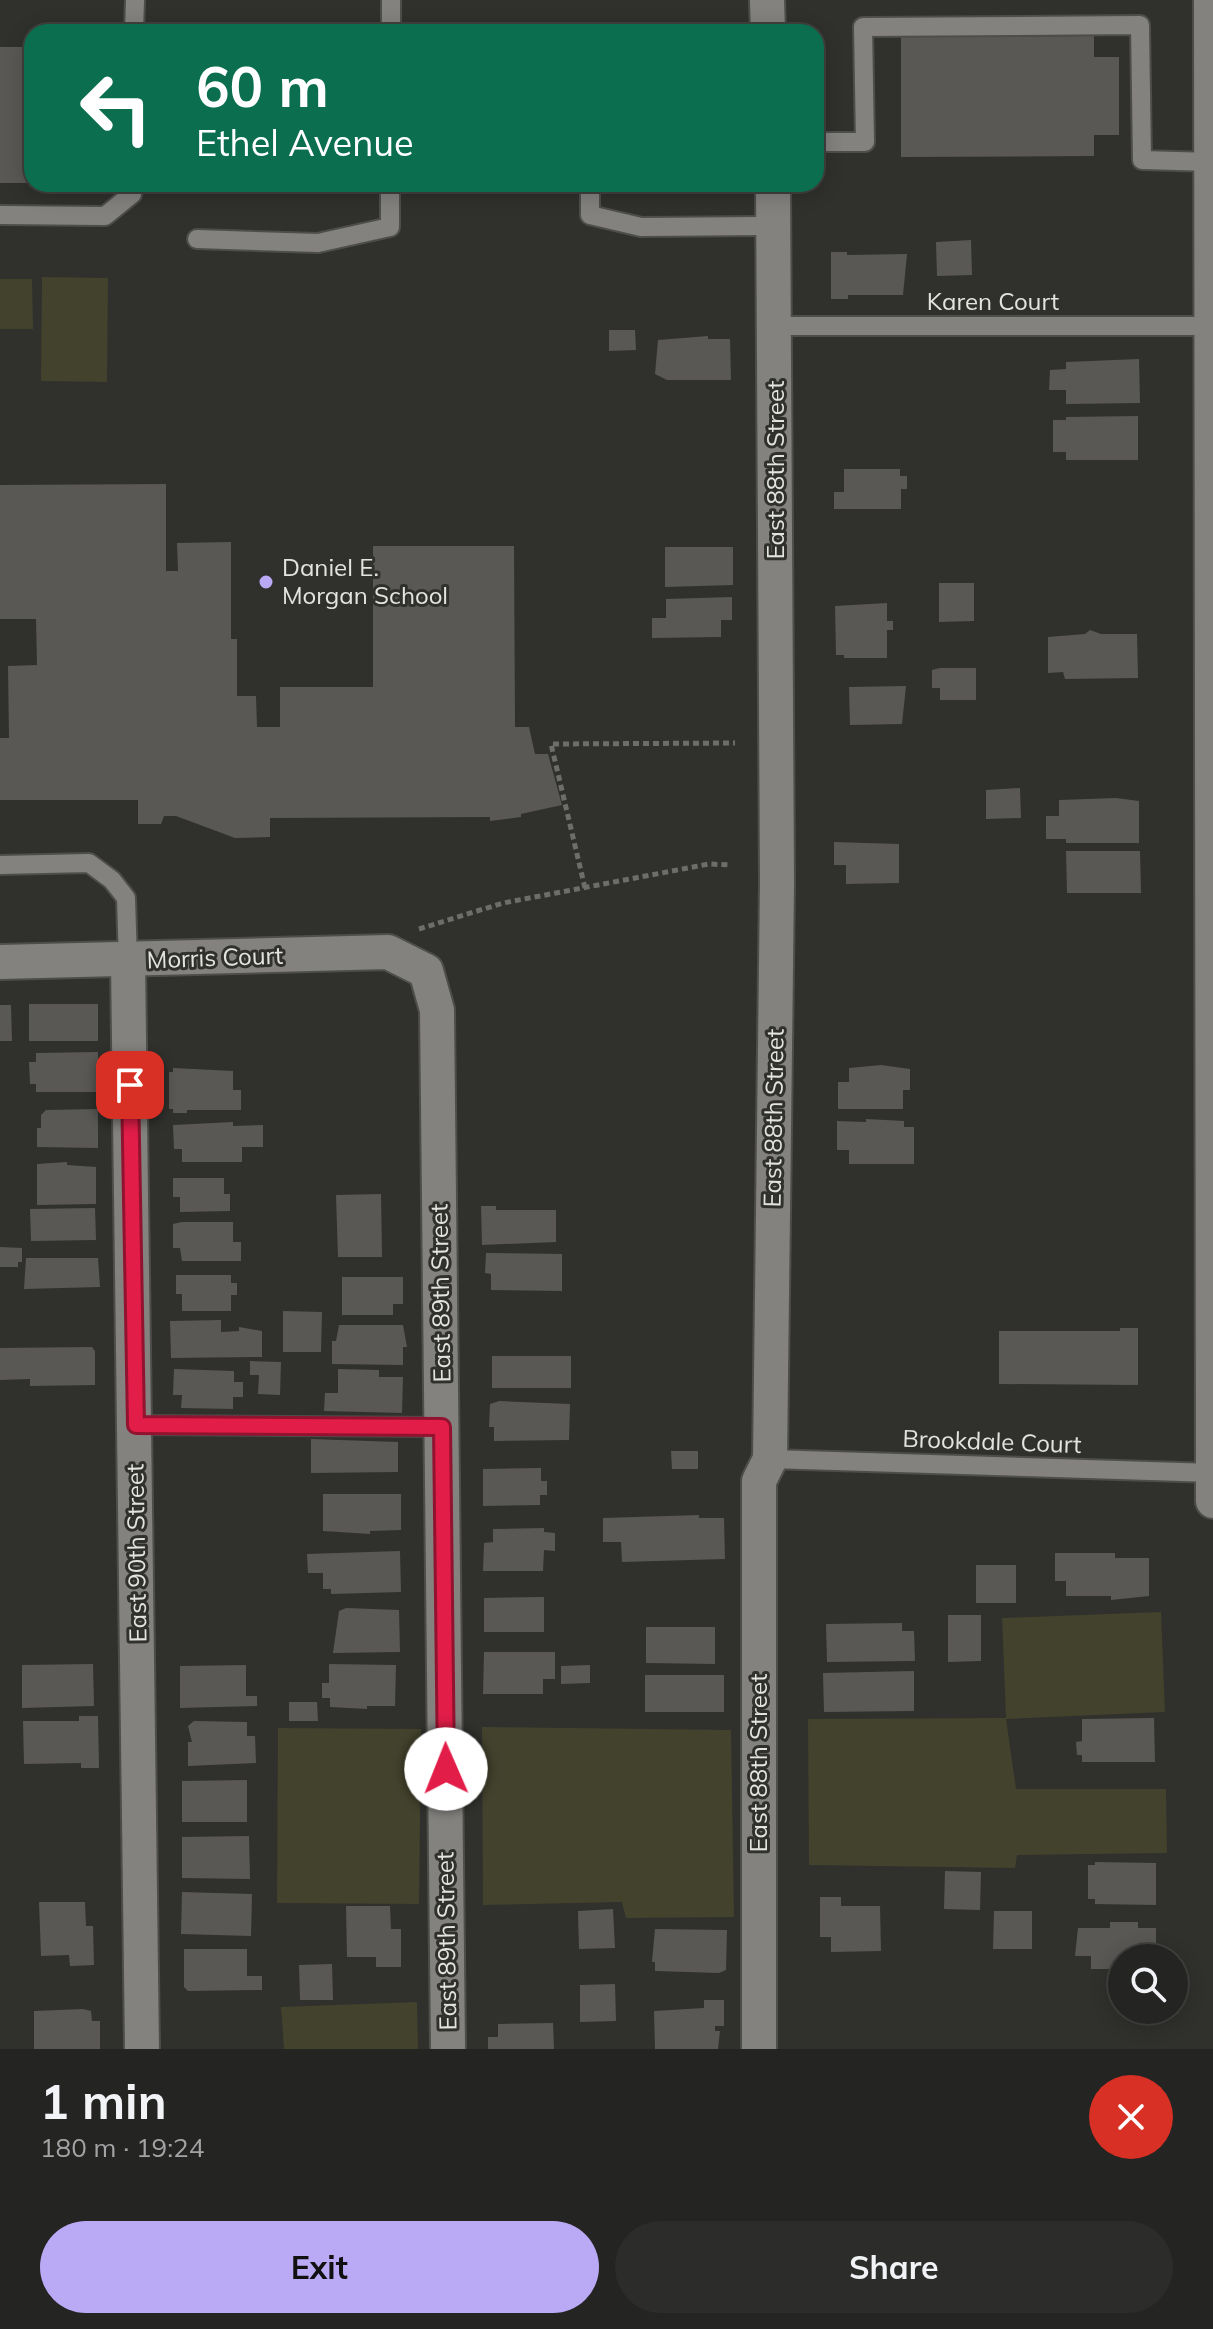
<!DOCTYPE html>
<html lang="en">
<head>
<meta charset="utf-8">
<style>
	:root { --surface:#242422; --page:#2c2c2a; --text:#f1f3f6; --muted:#a3a4a5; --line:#414140; --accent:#baaaf6 }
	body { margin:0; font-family:Mulish,sans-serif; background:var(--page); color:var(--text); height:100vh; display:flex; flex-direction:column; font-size:30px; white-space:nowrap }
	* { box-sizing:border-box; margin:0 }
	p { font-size:26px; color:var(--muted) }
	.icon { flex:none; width:44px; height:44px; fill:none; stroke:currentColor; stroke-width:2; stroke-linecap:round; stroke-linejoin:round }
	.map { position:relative; height:2049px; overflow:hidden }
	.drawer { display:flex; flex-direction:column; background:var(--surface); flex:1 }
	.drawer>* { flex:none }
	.guide { position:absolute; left:24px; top:24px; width:800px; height:168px; border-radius:24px; box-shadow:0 4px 20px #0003,0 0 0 2px var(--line); background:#0b6e4f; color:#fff; overflow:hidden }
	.controls { position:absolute; left:1108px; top:1944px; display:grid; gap:16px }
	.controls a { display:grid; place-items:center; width:80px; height:80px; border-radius:50%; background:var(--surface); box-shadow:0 4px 20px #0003,0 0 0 2px var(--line); font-size:40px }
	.pin { position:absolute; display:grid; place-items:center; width:68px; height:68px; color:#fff; margin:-34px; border-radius:16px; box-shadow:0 4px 12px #0006 }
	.me { position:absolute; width:88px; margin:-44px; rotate:359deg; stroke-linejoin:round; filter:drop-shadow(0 0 6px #0008) }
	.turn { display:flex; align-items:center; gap:28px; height:168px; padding:0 40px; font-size:36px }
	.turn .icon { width:104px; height:104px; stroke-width:2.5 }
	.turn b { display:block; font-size:56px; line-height:68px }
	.round { display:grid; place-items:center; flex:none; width:84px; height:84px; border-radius:42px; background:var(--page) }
	.head { display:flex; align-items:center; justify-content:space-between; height:136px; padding:0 40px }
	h1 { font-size:48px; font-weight:700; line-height:60px }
	.primary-button { display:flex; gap:16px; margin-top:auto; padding:16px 40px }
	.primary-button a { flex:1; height:92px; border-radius:48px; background:var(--accent); color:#111; font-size:32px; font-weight:700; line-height:92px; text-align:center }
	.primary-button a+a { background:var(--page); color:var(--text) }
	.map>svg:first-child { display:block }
</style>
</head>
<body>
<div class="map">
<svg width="1213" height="2049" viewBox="0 0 1213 2049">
	<rect width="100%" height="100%" fill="#30302d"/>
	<g fill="#43422d">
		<path d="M42,277L108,278L107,382L41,381Z"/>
		<path d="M0,279H32L33,329H0Z"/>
		<path d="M1161,1612L1165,1712L1006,1719L1016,1789H1166L1167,1853L1017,1855L1015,1868L809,1865L808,1719L1006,1718L1002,1618Z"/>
		<path d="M482,1727L731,1730L734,1917L626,1918L622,1902L483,1905Z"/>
		<path d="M278,1728L421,1729L419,1904L277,1903Z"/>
		<path d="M417,2002L418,2049H284L281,2007Z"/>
	</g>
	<g fill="#595855">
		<path d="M1094,36V57H1119V135H1094V156L901,157V37Z"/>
		<rect x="0" y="47" width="32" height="136"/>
		<rect x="331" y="184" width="24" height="5"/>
		<rect x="677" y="184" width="33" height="6"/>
		<path d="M971,240L972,275L937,276L936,242Z"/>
		<path d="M831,252H847V255L907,254L903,295H848V299H831Z"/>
		<path d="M609,330H635L636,350L609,351Z"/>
		<path d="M708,336V339H730L731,380H667L655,374L658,340Z"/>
		<path d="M1139,359L1140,403L1066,404V390H1049L1050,370L1066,369V362Z"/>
		<path d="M1138,416V460H1066V452H1053V420H1066V417Z"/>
		<path d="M844,469H900V476H907V489H901V509H834V492H844Z"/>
		<path d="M166,484V571H178L177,543L231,542V639H237V696H256L257,727H280V687H373V546H514L515,727H529L535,754H548L562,805L521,814V817L490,821V817L270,818V837L235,838L176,816H164L161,824H138V800H0V738H9L8,666L37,665L36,619H0V485Z"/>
		<path d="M665,547H733V585L665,587Z"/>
		<path d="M939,583H974V621L939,622Z"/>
		<path d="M732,597V620H721V637L652,638V618H666V599Z"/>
		<path d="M887,603V621H893V630H887V658H844V655H836L835,606Z"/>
		<path d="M1090,630L1101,634H1137L1138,678L1065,679L1063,672L1048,673V637L1085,634Z"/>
		<path d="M940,668H976V700H940V688H932V670Z"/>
		<path d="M906,686L902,724L850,725L849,687Z"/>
		<path d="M1020,788L1021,818L986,819V790Z"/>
		<path d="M1116,798L1139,801V843H1066V839H1046V816H1059V800Z"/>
		<path d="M834,842L899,844V883L846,884V865H834Z"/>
		<path d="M1066,851H1140L1141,893H1067Z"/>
		<rect x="29" y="1004" width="69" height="37"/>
		<path d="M0,1005H11L12,1041H0Z"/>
		<path d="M98,1052V1092H36V1084H30L29,1062H36V1053Z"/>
		<path d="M881,1065L910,1069V1090H903V1109H838V1082H849V1068Z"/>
		<path d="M173,1068L233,1071V1090H241V1110H187V1113H173V1109H169V1072H173Z"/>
		<path d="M98,1109V1148L37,1147V1128H41V1115L46,1110Z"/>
		<path d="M866,1119L904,1121V1127H914V1164H849V1150H837V1121L866,1122Z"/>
		<path d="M233,1122V1126L263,1125V1147H242V1162H182V1149H174L173,1125Z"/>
		<path d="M67,1162V1165L96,1167V1204L37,1205V1164Z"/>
		<path d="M173,1178H224V1194H230V1211L180,1212V1197H173Z"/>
		<path d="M381,1194L382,1257H338L336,1195Z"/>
		<path d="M481,1206H496V1210H556V1242L482,1245Z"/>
		<path d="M95,1208L96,1240L31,1241L30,1209Z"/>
		<path d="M182,1222H233V1242H241V1261H182L180,1248H173V1224Z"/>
		<path d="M0,1247L22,1248V1262H18V1267H0Z"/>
		<path d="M486,1253L562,1254V1291L491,1290V1274L485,1273Z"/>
		<path d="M26,1258H98L100,1287L24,1289Z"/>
		<path d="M176,1275H231V1283H237V1295H231V1311H182V1294H176Z"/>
		<path d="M342,1277H403V1304H393V1315H342Z"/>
		<path d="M283,1311L322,1312L321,1352H283Z"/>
		<path d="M221,1320V1332L239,1331V1327L262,1331V1357L171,1358L170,1321Z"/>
		<path d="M339,1325H403L407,1347H403V1365L332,1364V1341H336Z"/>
		<path d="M1120,1328H1138V1385L999,1384V1331H1120Z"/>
		<path d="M92,1347L95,1351V1385L30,1386V1379L0,1380V1348Z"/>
		<rect x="492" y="1356" width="79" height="32"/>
		<path d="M250,1361L281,1362L280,1395L258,1394L259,1375H250Z"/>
		<path d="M174,1369L234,1371V1382H243V1397H233V1409L181,1408L182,1395H173Z"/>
		<path d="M338,1369L379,1370V1377H403L402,1413L324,1411L325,1393H338Z"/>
		<path d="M499,1401L570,1404L569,1440L494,1441V1427H489L490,1404Z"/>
		<path d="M311,1439L398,1442V1472L311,1473Z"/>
		<path d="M671,1451H698V1469H672Z"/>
		<path d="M541,1468V1481H547V1495H540V1505L483,1506V1469Z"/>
		<path d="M323,1494H401V1530L370,1531V1534L323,1531Z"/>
		<path d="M699,1515V1518H724L725,1559L622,1562L621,1542H603V1518Z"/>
		<path d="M544,1528V1532L555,1533V1551L544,1550L543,1571H483L484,1543L493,1542V1529Z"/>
		<path d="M400,1551L401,1592L331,1594V1589H323V1573H308L307,1554Z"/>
		<path d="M1055,1553H1115V1558H1149V1596L1111,1600V1596H1066V1581H1055Z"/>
		<rect x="976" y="1565" width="40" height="38"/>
		<path d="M544,1597V1632H484V1598Z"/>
		<path d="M346,1608L399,1610L400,1652L333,1653L339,1611Z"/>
		<path d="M948,1615H981V1661L948,1662Z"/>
		<path d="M902,1623V1631H914L915,1661L827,1662L826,1624Z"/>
		<path d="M646,1627H715V1664L646,1663Z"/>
		<path d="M484,1652H555V1679H543V1694H483Z"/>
		<path d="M93,1664L94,1706L22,1708V1665Z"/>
		<path d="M329,1664L396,1665L395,1706H367V1709L330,1707V1698H322V1683H329Z"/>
		<path d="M246,1665V1696H257V1706L180,1708V1666Z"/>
		<path d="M590,1665V1683L561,1684V1666Z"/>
		<path d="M914,1671V1711L824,1712L823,1673Z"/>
		<rect x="645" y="1675" width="79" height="37"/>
		<path d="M289,1702H317L318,1721H289Z"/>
		<path d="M79,1716H98L99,1768H81V1763L24,1764L23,1721H79Z"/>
		<path d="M1154,1718L1155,1762H1082V1755H1077L1076,1742L1082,1741V1719Z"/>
		<path d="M194,1721L247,1722V1736H255L256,1763L188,1766V1742H192L188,1726Z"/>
		<path d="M247,1780V1822H182V1781Z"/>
		<path d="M249,1836L250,1879L182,1878V1837Z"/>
		<path d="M1095,1862L1156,1863V1905L1095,1904V1899H1088V1865H1095Z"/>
		<path d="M945,1871L981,1872L980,1910L944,1909Z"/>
		<path d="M182,1892L252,1894L251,1936L181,1934Z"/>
		<path d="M820,1897H841V1906H880L881,1951L831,1952V1937H820Z"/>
		<path d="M39,1902H85L86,1926H93L94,1965L70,1966L69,1955L41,1956Z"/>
		<path d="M346,1906H390L391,1929H401V1967H376V1957H347Z"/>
		<path d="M613,1909L615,1948L579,1949L578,1911Z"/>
		<path d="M994,1911H1032V1949H993Z"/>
		<path d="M1110,1922H1138V1928H1156V1958H1122V1969H1091V1956H1075L1078,1928H1110Z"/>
		<path d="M655,1929L727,1930L726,1970L719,1973L655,1971V1962H652Z"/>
		<path d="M184,1949H247V1976H262V1990L188,1991L184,1987Z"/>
		<path d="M332,1964L333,2000H300L299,1965Z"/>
		<path d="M615,1984L616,2021L580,2022V1985Z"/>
		<path d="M704,2000H724V2026H715V2031H720L718,2049H655L654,2011L704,2008Z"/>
		<path d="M83,2009L91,2011L92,2021H100V2049H34V2011Z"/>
		<path d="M553,2023L554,2049H488V2037H498V2024Z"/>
	</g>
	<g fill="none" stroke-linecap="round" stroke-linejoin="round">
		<g stroke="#4d4d4b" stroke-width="22">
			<g id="lane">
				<path d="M134,32L135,0"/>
				<path d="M391,32V0"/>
				<path d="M816,142H865L863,27L1140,25L1142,160L1211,162"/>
				<path d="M590,190V215L641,227L774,226"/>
				<path d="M0,215L105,216L132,194V184"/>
				<path d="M197,239L318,243L390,227V184"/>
				<path d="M775,326H1211"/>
				<path d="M0,865L89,863L112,880L126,898L128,961"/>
				<path d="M136,1425L442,1427"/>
				<path d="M770,1459L1213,1473"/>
			</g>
		</g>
		<g stroke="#4d4d4b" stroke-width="38">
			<g id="street">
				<path d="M767,0L768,32"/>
				<path d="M1211,0L1213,1501"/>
				<path d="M128,961L142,2049"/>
				<path d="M0,962L388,952L426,971L437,1010L448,2049"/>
				<path d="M759,2049V1481L770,1459L777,883L773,184"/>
			</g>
		</g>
		<g stroke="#6d6d6a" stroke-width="5" stroke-dasharray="6 4" stroke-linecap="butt">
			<path d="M585,888L551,744L735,743"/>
			<path d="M419,929L503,903L709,864L731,865"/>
		</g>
		<use href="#lane" stroke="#83827f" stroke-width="18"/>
		<use href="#street" stroke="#83827f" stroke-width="34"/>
	</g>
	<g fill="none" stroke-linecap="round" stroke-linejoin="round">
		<g stroke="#92132f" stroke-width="20">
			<path id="route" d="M130,1085L136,1425L442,1427L446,1769"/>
		</g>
		<use href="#route" stroke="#e11d48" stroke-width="14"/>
	</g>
	<circle fill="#baaaf6" stroke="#30302d" stroke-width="3" cx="266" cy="582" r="8"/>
	<g text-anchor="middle" stroke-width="6" stroke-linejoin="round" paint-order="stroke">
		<g font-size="24" fill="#e3e3e1" stroke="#30302d">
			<text x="993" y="310">Karen Court</text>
			<text transform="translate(776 470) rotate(-90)" y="8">East 88th Street</text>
			<text transform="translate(215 958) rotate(-2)" y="8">Morris Court</text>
			<text transform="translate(774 1118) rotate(-89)" y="8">East 88th Street</text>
			<text transform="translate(441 1293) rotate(-91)" y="8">East 89th Street</text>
			<text transform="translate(992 1442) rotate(2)" y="8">Brookdale Court</text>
			<text transform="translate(137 1553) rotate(-91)" y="8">East 90th Street</text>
			<text transform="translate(759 1763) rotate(-90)" y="8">East 88th Street</text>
			<text transform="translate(447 1941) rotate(-91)" y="8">East 89th Street</text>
		</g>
		<g font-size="24" fill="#e3e3e1" stroke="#30302d" text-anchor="start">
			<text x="282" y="576">Daniel E.<tspan x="282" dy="28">Morgan School</tspan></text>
		</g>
	</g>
</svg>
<div class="controls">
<a><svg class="icon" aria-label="search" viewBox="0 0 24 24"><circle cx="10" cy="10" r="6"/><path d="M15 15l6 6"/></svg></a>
</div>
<div class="pin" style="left:130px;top:1085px;background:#d93025"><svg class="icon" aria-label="arrive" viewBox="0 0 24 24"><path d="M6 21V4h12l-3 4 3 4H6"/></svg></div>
<svg class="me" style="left:446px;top:1769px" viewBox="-20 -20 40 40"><circle r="19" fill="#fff"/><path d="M0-13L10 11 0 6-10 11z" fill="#e11d48"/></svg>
<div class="guide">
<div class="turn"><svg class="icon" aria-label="left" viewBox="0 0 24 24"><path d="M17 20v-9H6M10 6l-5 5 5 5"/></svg><div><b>60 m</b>Ethel Avenue</div></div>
</div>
</div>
<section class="drawer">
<div class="head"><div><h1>1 min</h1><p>180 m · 19:24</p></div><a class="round" style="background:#d93025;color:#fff"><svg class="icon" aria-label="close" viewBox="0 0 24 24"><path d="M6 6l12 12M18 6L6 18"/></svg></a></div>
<div class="primary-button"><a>Exit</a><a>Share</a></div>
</section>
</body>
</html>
